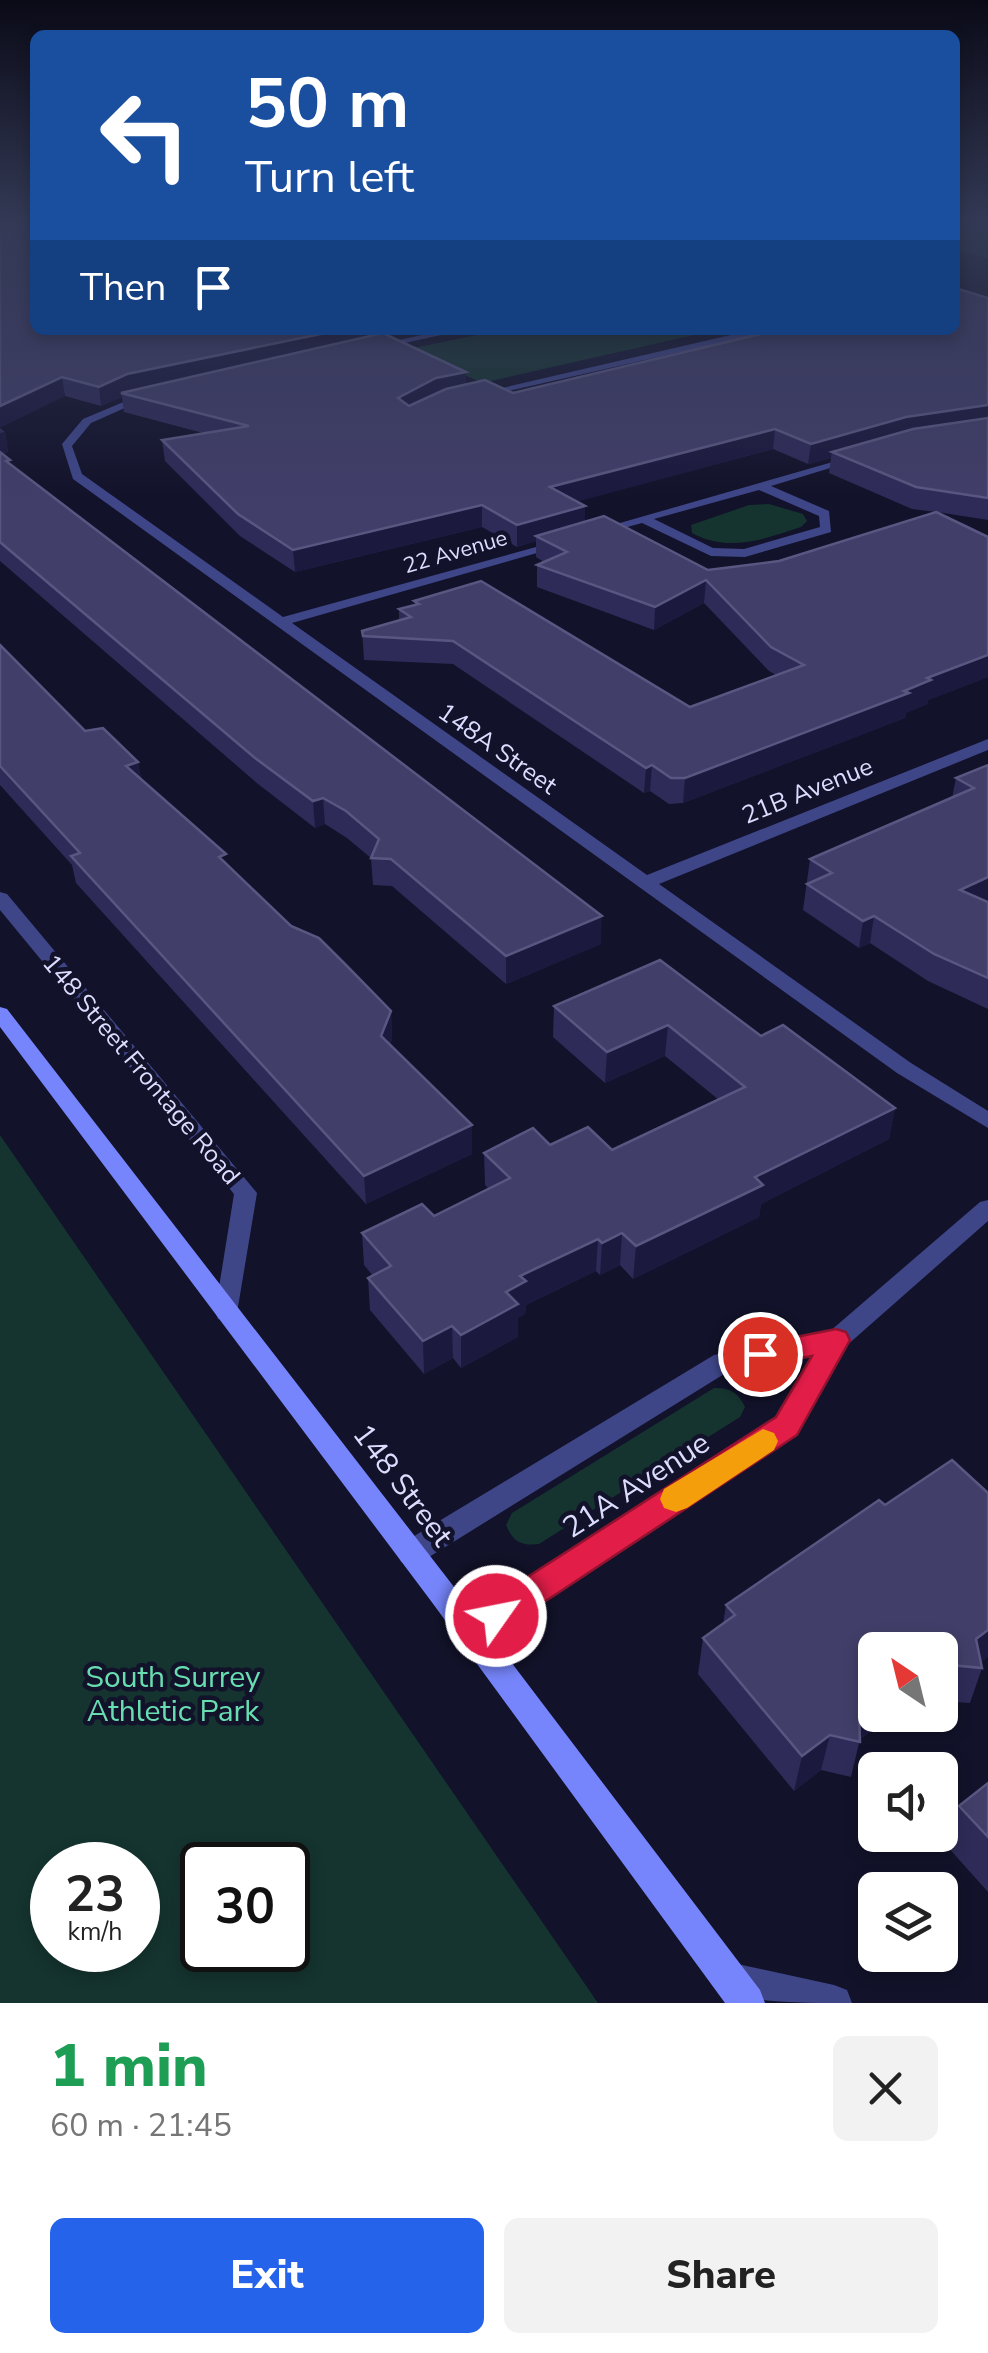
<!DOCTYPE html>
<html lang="en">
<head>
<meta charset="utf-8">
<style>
	:root { --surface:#fff; --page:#f2f2f2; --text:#222; --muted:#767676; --accent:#2563eb }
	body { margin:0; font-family:"Nunito Sans",sans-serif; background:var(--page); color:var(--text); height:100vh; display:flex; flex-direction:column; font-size:38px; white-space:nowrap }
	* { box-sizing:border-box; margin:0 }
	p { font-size:32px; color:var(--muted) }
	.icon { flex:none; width:55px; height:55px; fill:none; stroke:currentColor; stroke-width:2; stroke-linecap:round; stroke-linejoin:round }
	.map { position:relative; height:2003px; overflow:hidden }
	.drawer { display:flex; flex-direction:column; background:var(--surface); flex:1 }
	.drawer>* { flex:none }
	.top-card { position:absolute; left:30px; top:30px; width:930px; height:305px; border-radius:15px; box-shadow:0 5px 15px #0003; background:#1a4fa0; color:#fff; overflow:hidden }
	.needle { width:65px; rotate:325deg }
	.tools { position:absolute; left:858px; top:1632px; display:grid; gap:20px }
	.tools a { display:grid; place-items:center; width:100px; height:100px; border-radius:15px; background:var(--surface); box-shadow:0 5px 15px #0003; font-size:50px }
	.speed { position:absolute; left:30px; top:1842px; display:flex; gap:20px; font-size:50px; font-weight:700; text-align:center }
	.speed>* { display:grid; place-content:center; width:130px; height:130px; border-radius:50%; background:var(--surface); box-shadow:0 5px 15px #0003; line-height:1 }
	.speed small { font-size:25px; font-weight:400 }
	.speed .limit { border:5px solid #111; border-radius:15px; background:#fff; color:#111 }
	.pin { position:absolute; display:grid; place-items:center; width:85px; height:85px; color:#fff; margin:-42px; border:5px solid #fff; border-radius:50%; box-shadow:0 2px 10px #0007 }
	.me { position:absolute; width:110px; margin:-55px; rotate:57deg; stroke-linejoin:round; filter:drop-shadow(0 0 8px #0008) }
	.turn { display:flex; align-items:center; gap:35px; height:210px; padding:0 50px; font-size:45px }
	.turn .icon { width:130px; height:130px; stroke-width:2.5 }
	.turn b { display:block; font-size:70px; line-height:85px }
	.then { display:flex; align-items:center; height:95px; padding:0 50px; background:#0003; gap:20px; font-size:38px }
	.round { display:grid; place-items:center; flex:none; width:105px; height:105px; border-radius:15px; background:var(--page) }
	.summary { display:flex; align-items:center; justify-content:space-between; height:170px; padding:0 50px }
	h1 { font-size:60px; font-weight:800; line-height:75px; color:#1e9e55 }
	.button { display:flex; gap:20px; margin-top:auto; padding:20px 50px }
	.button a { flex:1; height:115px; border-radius:15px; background:var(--accent); color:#fff; font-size:40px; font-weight:800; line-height:115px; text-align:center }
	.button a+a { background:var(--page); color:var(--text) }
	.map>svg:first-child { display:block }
</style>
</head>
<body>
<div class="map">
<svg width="988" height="2003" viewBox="0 0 988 2003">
	<rect width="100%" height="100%" fill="#12122a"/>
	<g fill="#15342f" fill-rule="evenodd">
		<path d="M955,218H988V258L955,250Z"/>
		<path d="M500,330H716L482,383L409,349Z"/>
		<path d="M769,504L803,514L807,521L801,527C764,539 729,553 692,533L691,525L749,505Z"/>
		<path d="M0,1135L598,2003H0ZM138,1865V1950H52V1865ZM288,1865V1950H202V1865Z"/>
		<path d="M714,1388C730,1388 738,1392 745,1407L740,1417L539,1544C522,1546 513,1542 506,1525L512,1513Z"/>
	</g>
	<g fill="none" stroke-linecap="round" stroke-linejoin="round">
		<g fill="#3e4688" fill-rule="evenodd">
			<path d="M444,330H464L377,349L372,346Z"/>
			<path d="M748,331L751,336L481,397L476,394Z"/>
			<path d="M145,393L154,395L91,423L72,446L82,474L283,617L565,539V545L292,623L647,875L988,739V750L659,884L911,1063L988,1111V1128L897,1073L73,479L62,444L83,419Z"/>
			<path d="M850,457L860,459L771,486L829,511L831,532L745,557L711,556L642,523L598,535L592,531ZM759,490L819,516L820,527L744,549L713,548L654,519Z"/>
			<path d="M0,892L7,894L257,1193L236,1319L227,1321L218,1319L215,1312L234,1194L0,910Z"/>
			<path d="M988,1200V1221L845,1347L796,1434L483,1642L472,1646L461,1642L457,1632L461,1622L778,1418L815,1354L729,1371L421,1562L411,1566L401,1562L397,1553L401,1544L714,1355L829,1332L980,1202Z"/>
			<path d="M733,1963L834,1985L847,1990L852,2003C809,2003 761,2003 721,1993L715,1981L721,1969Z"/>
		</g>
		<path fill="#7685fb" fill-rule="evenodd" d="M0,1007L7,1009L451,1583L760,1990L765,2003H725L431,1601L0,1027Z"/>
	</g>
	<g fill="#2e2b58" fill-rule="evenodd">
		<path d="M0,218L365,332L366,337L466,385L513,393L988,298V520L937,512L988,537V677L928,700L927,704L906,713L905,718L683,803L669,804L650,791L644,793L453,664L364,660L362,631L399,621V609L415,605L414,601L690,707L776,675L769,671L704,603L654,630L537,587V565L544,562L536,557V541L517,547L482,527L295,572L240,536L165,461L162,440L203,433L124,412L122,397L101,406L65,396ZM773,449L808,464L831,458L829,473L912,509L936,512L779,561L708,570L585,522V506L577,501Z"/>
		<path d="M0,428L5,432L8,452L2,454L11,465L601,944L506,984L392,886L373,885L371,858L347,838L325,824L315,828L258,784L0,561Z"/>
		<path d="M0,645L85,731L138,762L141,779L227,865L291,926L391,1011L392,1039L390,1045L472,1154L366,1204L76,883L72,865L0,785Z"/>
		<path d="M988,765V901H986L988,902V1009L928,981L870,943L859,948L803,910L810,859L952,798L956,778Z"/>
		<path d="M554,1006L761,1036L895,1108L889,1139L761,1204L759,1217L633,1279L620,1265L600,1275L596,1271L526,1305L525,1314L518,1318V1337L461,1368L453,1358L424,1374L370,1310L368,1278L373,1276L364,1265L362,1233L434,1216L489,1189L485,1185L484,1153L550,1145L612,1150L719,1100L665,1056L605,1083L553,1037Z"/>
		<path d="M988,1493V1657L981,1662L982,1668L970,1703L940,1701V1650H875L893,1715L860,1739L851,1777L821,1770L794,1791L698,1674L703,1638L723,1624L726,1605L885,1505Z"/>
		<path d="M988,1783V1892L946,1845L959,1806Z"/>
	</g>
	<g fill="#1b193e">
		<path d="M340,330H376L365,332L366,343L121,393L122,397L101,406L99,387L127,374Z"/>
		<path d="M466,372V391L398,418V398L436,378Z"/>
		<path d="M62,377L65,396L0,428V406Z"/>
		<path d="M988,405L987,424L832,452L831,458L808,464L811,444L906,417Z"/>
		<path d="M775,429L773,449L550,509V487Z"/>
		<path d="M5,432L8,452L0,454V433Z"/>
		<path d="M482,505V527L295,572L293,550Z"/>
		<path d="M585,506V528L536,536V541L517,547V525Z"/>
		<path d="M706,580L704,603L654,630L655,607Z"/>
		<path d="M988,655V677L928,700L927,704L906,713L905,718L683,803L685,778L904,691L927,678Z"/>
		<path d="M138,762L142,787L126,766Z"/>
		<path d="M652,765L650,791L644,793L646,768Z"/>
		<path d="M323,798L325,824L315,828L313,801Z"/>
		<path d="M988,877V901L955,917L960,890Z"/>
		<path d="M602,916L601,944L506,984V956Z"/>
		<path d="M874,916L870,943L859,948L863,921Z"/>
		<path d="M391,1011L392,1039L382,1063L381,1036Z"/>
		<path d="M668,1025L665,1056L605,1083L607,1052Z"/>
		<path d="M895,1108L889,1139L761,1204L759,1217L633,1279L636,1246L755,1177Z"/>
		<path d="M472,1125V1154L366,1204L364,1176Z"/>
		<path d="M622,1233L620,1265L600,1275L602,1243Z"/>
		<path d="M598,1239L596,1271L526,1305L525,1314L518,1318V1337L461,1368V1335L506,1292L520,1276Z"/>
		<path d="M452,1326L453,1358L424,1374L423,1341Z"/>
		<path d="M988,1630V1657L975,1667L976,1639Z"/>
		<path d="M875,1699V1715H893L857,1741L859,1711Z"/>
		<path d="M830,1735L821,1770L794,1791L802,1756Z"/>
	</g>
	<g fill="#413e69" stroke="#595781" stroke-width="2.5">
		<path d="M0,218H35V330H340L127,374L99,387L62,377L0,406Z"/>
		<path d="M955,288L988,298V405L906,417L811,444L775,429L550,487L585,506L517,525L482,505L293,550L238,514L162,440L249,426L121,393L383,333L466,372L436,378L398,398L409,406L446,389L485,380L513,393L777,330H955Z"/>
		<path d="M988,418V498L916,487L832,452L913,429Z"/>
		<path d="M0,452L10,460L6,461L602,916L506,956L391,859L371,858L379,839L346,811L323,798L313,801L255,758L0,542Z"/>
		<path d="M936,512L988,537V655L927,678L931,680L904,691L909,693L685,778H671L652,765L646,768L453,641L363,636L362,631L411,617L399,609L419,604L414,601L481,581L690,707L804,665L771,647L706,580L655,607L537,565L567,552L536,536L604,516L708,570L779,561Z"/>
		<path d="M0,645L85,731L103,728L138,762L126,766L226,854L219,857L291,926L319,938L345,964L391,1011L381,1036L472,1125L364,1176L71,856L80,853L0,766Z"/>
		<path d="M988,765V877L960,890L988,902V978L934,954L874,916L863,921L807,884L832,873L810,859L974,788L956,778Z"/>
		<path d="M660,960L761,1036L783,1025L895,1108L755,1177L763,1185L636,1246L622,1233L602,1243L598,1239L520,1276L526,1281L506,1292L518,1304L461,1335L452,1326L423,1341L368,1278L391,1266L362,1233L422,1204L434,1216L510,1178L484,1153L533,1128L550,1145L588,1127L612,1150L745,1087L668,1025L607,1052L554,1006Z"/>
		<path d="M952,1460L988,1493V1630L976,1639L982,1668L940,1664V1650H875V1699L859,1711L860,1742L830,1735L802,1756L703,1638L735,1615L726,1605L879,1500L885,1505Z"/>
		<path d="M988,1783V1837L959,1806Z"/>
	</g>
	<linearGradient id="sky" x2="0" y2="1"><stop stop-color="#0a0a17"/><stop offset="0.44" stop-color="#333955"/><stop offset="1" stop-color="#333955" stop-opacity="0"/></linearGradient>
	<rect width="988" height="499" fill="url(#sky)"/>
	<path fill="#e11d48" stroke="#92132f" stroke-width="2.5" d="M836,1329L846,1332L850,1340L797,1435L508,1626L496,1631L484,1626L479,1616L484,1605L776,1417L812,1356L760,1366L750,1363L746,1354L750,1346Z"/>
	<path fill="#f59e0b" d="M763,1429L774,1433L778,1441L774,1450L687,1508L676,1512L664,1508L660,1499L664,1489Z"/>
	<g text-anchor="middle" stroke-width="9" stroke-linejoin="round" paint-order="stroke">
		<g font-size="22" fill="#dcddfe" stroke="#12122a">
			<text transform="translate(455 551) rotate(-16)" y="8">22 Avenue</text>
		</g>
		<g font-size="25" fill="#dcddfe" stroke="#12122a">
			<text transform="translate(498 748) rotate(35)" y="9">148A Street</text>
			<text transform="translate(807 790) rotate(-22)" y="9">21B Avenue</text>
			<text transform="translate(142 1069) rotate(50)" y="9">148 Street Frontage Road</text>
		</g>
		<g font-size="30" fill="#dcddfe" stroke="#12122a">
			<text transform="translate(403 1485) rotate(53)" y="10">148 Street</text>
			<text transform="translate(636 1485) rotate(-33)" y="10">21A Avenue</text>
		</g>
		<g font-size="30" fill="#68deb0" stroke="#12122a">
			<text x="173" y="1687">South Surrey<tspan x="173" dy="34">Athletic Park</tspan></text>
		</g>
	</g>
</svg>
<div class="tools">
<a><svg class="needle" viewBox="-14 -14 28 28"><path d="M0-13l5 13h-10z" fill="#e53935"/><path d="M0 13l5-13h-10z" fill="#767676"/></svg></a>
<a><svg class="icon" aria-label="sound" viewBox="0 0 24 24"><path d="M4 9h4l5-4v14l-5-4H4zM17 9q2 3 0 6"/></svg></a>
<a><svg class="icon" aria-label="layers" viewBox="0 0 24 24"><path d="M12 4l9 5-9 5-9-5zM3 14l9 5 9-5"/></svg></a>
</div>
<div class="speed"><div>23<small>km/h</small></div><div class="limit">30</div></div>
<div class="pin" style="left:760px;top:1354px;background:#d93025"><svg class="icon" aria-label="arrive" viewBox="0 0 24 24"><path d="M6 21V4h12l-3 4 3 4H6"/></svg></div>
<svg class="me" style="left:496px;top:1616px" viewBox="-20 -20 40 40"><circle r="17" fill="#e11d48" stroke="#fff" stroke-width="3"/><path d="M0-11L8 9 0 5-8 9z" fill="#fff"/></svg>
<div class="top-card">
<div class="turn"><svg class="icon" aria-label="left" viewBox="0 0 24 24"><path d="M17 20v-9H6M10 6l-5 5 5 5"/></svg><div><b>50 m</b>Turn left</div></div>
<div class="then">Then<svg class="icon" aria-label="arrive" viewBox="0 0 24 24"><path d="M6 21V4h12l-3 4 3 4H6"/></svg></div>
</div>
</div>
<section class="drawer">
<div class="summary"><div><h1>1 min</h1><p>60 m · 21:45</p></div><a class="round"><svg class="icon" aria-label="close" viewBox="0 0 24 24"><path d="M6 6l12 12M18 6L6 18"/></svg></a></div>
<div class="button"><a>Exit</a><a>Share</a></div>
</section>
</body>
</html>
